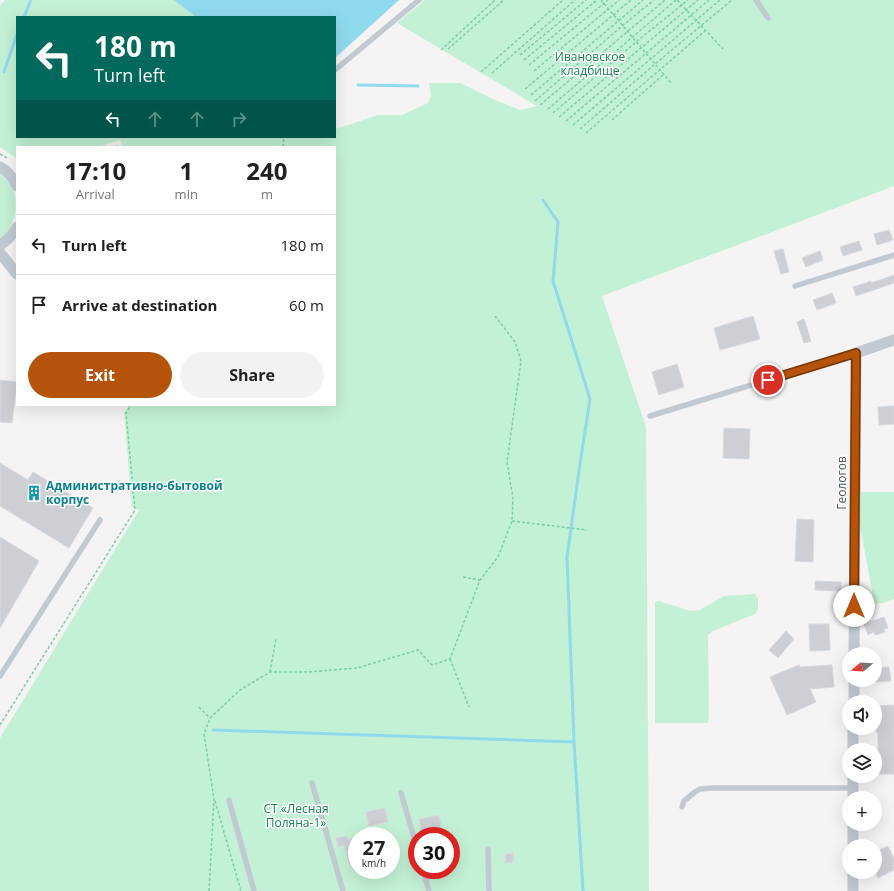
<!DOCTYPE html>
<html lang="en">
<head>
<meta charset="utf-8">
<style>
	:root { --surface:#fff; --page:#f2f2f2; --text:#222; --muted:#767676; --line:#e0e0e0; --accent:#b45309 }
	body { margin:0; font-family:"Open Sans",sans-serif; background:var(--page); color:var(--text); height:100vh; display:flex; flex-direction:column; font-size:15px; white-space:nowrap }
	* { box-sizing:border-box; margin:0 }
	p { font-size:13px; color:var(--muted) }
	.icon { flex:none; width:22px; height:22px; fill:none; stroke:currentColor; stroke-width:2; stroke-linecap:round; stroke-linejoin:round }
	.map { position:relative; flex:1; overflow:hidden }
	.details { position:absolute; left:16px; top:146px; width:320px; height:260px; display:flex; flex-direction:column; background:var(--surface); border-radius:0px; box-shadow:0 4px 16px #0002 }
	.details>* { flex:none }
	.hud { position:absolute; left:16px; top:16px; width:320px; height:122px; border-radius:0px; box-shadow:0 4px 16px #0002; background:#00695c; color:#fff; overflow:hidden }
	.needle { width:26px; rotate:252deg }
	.tools { position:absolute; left:842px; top:647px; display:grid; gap:8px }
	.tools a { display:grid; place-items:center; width:40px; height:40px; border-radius:50%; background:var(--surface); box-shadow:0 4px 16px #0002; font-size:20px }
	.speed { position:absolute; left:348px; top:827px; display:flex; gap:8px; font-size:20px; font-weight:700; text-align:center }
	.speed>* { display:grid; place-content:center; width:52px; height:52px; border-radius:50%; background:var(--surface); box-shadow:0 4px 16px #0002; line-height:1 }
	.speed small { font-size:10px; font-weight:400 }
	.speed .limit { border:6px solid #d22; background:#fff; color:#111 }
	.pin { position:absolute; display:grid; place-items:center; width:34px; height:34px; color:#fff; margin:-17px; border:2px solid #fff; border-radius:50%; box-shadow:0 1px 4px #0007 }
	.me { position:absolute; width:44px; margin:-22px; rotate:0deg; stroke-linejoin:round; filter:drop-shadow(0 0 3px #0008) }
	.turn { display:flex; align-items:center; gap:14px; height:84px; padding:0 12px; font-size:18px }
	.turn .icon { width:52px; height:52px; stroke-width:2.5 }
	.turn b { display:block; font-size:28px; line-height:34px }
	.lanes { display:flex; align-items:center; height:38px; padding:0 12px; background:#0003; justify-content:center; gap:20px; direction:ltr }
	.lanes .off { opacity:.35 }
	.eta { display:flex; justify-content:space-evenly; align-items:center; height:68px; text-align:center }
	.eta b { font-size:24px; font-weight:700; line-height:28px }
	.cta { display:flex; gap:8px; margin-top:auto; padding:8px 12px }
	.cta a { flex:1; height:46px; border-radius:24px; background:var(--accent); color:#fff; font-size:16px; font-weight:700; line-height:46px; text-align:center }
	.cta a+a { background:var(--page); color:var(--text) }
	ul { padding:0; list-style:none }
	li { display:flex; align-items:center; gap:12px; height:60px; padding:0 12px; border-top:1px solid var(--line) }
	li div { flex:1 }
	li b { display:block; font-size:15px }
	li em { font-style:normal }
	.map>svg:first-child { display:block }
</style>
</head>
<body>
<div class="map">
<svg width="894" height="891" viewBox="0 0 894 891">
	<rect width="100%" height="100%" fill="#f5f3f3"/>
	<g fill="#c3f1d5" fill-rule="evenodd">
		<path d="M5,0H174L196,17H17V137H335V129L342,127L378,115H402L428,103L431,95L429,83H460L495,100L520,110L537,106L397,23L425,0H894V186L602,296L646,427L649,891H0V738L139,510L132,507L124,413L129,405H335V147H123L120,140L98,147H17V159L0,147V6ZM357,836H391V870H357ZM417,836H451V870H417Z"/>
		<path d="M0,174C5,178 9,182 12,188C20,205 15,227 0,238Z"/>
		<path d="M858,492H894V599L883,603L875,604L873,596L860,526Z"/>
		<path d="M755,594L758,599V609L755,614L713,631L708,635L709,719L707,723H655V602L659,601L690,611L700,610L724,596Z"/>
	</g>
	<path fill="#90daee" d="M174,0H399L335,58V17H196Z"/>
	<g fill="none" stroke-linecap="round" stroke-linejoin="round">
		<g stroke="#90daee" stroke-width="3">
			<path d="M24,17L31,0"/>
			<path d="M4,72L17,34"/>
			<path d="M358,85L418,86"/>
			<path d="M543,200L558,222L553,281L590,399L580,464L567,557L574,742L583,891"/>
			<path d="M213,730L574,742"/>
		</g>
	</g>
	<g fill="#cdcfd5" stroke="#d7d9de">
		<path d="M889,230L893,240L877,245L874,234Z"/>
		<path d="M859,241L862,250L843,256L840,247Z"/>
		<path d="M783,249L789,272L781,274L774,251Z"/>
		<path d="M820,251L823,260L806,267L802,258Z"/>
		<path d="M894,275V283L856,296L853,287L871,281V283Z"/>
		<path d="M832,293L836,303L817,310L813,300Z"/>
		<path d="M753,316L760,339L720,350L714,328Z"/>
		<path d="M804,319L811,341L804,343L797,322Z"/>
		<path d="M677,364L684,387L659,395L652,372Z"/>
		<path d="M0,380L17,382L12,423L0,422Z"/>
		<path d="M894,406V424L879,425L878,407Z"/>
		<path d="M724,428L750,429L749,459L723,458Z"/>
		<path d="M0,463L28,480L33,472L93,508L69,548L0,506Z"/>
		<path d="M797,519L814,520L813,562L795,561Z"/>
		<path d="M0,537L39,561L0,628Z"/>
		<path d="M815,581L841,582V591L815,590Z"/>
		<path d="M884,617L888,628L884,629L885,632L875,635L874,632L868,635L864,624Z"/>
		<path d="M809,624H829L830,650L810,651Z"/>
		<path d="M786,631L794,639L778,658L769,650Z"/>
		<path d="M799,665L800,667L832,665L834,687L810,689L816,702L787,715L770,677Z"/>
		<path d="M889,667L891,681L875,682V668Z"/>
		<path d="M894,705V774H878V732H876L875,706Z"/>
		<path d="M385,808L388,822L369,826L366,812Z"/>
		<path d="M439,815L442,831L422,835L419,819Z"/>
		<path d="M346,836L348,840L357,837V862L349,864L344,845L338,847L336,838Z"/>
		<path d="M888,846L894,859V870L878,878L875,871V852Z"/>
		<path d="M513,853V862L506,863L505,854Z"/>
	</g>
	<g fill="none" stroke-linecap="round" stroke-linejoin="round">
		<g stroke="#7ad0a6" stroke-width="1.5" stroke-dasharray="3 2" stroke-linecap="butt">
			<path d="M601,0L672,84"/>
			<path d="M677,0L723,49"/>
			<path d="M448,49L504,0"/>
			<path d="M441,50L495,0"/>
			<path d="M520,55L586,0"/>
			<path d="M524,60L597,0"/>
			<path d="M529,65L608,0"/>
			<path d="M534,71L619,0"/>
			<path d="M481,72L563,0"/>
			<path d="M492,73L575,0"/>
			<path d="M525,89L631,0"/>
			<path d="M531,95L643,0"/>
			<path d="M535,101L622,26L654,0"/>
			<path d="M540,105L665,0"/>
			<path d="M548,109L676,0"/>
			<path d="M553,113L636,42L688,0"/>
			<path d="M559,117L698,0"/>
			<path d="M612,120L664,74"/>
			<path d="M566,121L709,0"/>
			<path d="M573,125L720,0"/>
			<path d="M580,129L655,64L732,0"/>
			<path d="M586,133L705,31"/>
			<path d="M115,147L118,146"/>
			<path d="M283,147L284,137"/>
			<path d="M0,154L7,158"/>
			<path d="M512,521L587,530"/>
			<path d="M463,577L480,580"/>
			<path d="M450,659L469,707"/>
			<path d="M270,672L276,638"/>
			<path d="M199,707L210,718"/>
			<path d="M0,725L135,510L126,413L131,405"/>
			<path d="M215,801L241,891"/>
			<path d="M209,891L214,799L204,734L210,718L240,690L270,672H309L357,668L418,650L432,665L450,659L480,580L498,557L512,521L513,498L507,462L521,361L515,342L495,316"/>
		</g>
		<g stroke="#c1cad2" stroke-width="5.5">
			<path d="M756,0L768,18"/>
			<path d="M335,70L419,0"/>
			<path d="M795,286L894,255"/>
			<path d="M650,416L856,353"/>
			<path d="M0,676L100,520"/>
			<path d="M312,783L343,891"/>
			<path d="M401,793L417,848"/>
			<path d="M229,800L254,891"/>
			<path d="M682,807L684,801L695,792L700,789L712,788H853"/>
			<path d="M488,849L489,891"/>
			<path d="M423,870L429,891"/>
		</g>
		<g stroke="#c1cad2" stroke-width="11">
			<path d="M0,167C8,171 13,178 17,186"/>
			<path d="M0,245C8,240 13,234 17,227"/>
			<path d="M0,253L17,274"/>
			<path d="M854,654L856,353L894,340"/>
			<path d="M854,702V680"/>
			<path d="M853,750V728"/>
			<path d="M853,798V776"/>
			<path d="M853,824V846"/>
			<path d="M853,872V891"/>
		</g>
	</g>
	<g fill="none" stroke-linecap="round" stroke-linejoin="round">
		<g stroke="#753606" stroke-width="10">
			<path id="route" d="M768,380L856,353L854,606"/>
		</g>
		<use href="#route" stroke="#b45309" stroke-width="7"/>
	</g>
	<defs>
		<g id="building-bare" transform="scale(1.2)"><path d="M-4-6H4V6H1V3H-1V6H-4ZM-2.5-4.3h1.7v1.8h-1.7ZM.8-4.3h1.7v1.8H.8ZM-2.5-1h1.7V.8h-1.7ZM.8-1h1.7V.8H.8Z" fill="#0f9aa8" stroke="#fff" stroke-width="2.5" paint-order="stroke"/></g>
	</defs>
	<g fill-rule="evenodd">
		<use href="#building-bare" x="34" y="493"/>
	</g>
	<g text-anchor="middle" stroke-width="3" stroke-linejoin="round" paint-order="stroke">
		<g font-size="12" fill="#17864f" stroke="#fff">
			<text x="590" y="61">Ивановское<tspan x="590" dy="14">кладбище</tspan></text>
			<text x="296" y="813">СТ «Лесная<tspan x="296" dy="14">Поляна-1»</tspan></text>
		</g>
		<g font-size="12" fill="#4a5661" stroke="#fff">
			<text transform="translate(842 483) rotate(-90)" y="4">Геологов</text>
		</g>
		<g font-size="12" font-weight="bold" fill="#0d838f" stroke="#fff" text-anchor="start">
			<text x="46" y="490">Административно-бытовой<tspan x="46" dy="14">корпус</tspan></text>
		</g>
	</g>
</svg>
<div class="tools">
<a><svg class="needle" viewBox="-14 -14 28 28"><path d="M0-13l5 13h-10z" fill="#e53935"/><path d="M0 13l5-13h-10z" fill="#767676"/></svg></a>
<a><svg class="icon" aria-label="sound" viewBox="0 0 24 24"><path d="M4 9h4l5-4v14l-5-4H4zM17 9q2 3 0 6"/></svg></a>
<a><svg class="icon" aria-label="layers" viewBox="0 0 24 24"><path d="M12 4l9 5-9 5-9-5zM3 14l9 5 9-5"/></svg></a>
<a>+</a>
<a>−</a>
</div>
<div class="speed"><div>27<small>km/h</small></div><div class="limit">30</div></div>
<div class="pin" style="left:768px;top:380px;background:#d93025"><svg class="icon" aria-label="arrive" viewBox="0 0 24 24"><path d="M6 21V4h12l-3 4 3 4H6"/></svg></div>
<svg class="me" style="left:854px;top:606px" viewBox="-20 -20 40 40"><circle r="19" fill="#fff"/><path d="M0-13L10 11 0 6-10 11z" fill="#b45309"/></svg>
<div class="hud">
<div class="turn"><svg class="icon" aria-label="left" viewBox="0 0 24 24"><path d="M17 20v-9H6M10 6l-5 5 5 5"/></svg><div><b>180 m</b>Turn left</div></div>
<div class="lanes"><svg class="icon" aria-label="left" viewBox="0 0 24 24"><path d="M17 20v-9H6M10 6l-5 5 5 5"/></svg><svg class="icon off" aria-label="ahead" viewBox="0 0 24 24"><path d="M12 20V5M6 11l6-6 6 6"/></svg><svg class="icon off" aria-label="ahead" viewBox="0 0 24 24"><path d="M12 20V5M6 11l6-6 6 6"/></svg><svg class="icon off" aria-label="right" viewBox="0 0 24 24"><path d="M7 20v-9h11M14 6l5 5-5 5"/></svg></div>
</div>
<section class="details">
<div class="eta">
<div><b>17:10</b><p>Arrival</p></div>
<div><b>1</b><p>min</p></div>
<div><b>240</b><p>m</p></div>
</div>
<ul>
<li><svg class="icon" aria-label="left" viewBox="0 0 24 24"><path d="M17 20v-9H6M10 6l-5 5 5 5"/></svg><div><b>Turn left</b></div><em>180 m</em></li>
<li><svg class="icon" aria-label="arrive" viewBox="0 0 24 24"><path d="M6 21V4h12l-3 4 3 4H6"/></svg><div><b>Arrive at destination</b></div><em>60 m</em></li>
</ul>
<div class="cta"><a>Exit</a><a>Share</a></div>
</section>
</div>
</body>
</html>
